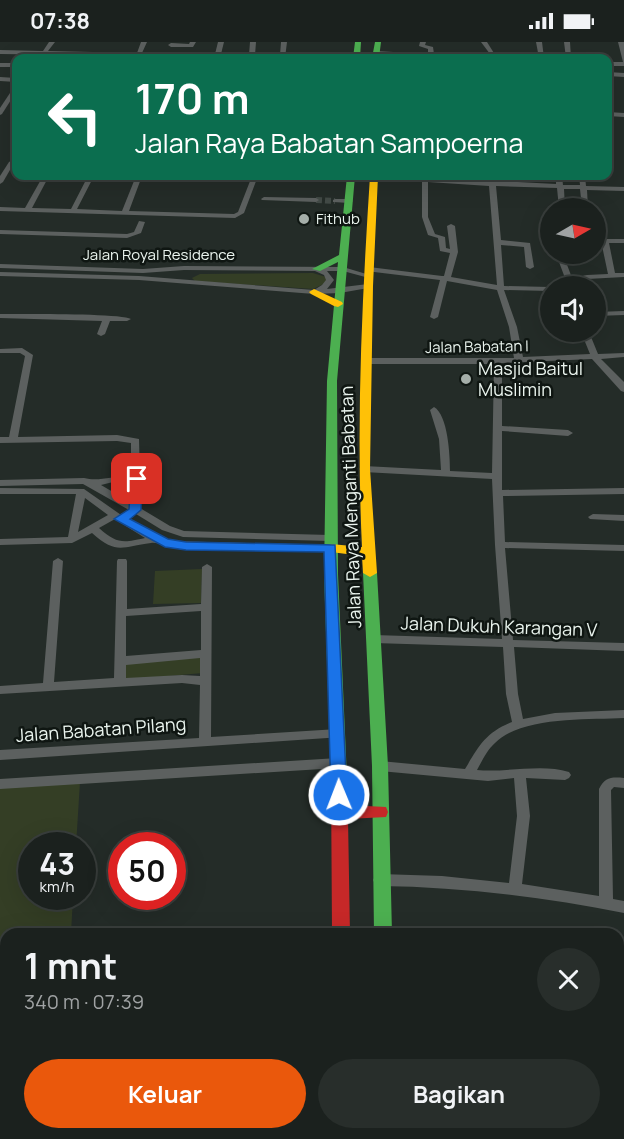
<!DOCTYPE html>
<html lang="id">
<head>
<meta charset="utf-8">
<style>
	:root { --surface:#1b211e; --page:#282e2b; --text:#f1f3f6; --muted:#a0a3a4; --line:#393e3c; --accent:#ea580c }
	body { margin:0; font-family:Manrope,sans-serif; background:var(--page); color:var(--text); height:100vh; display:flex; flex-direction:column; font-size:22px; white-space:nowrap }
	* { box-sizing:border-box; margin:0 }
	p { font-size:20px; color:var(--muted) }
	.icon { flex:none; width:33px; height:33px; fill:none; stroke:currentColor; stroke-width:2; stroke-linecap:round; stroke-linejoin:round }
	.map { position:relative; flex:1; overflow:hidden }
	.details { position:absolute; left:0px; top:886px; width:624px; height:212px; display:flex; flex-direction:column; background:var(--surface); border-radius:18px 18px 0 0; box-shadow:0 6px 24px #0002,0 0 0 2px var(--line) }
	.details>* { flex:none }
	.banner { position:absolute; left:12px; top:12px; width:600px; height:126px; border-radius:12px; box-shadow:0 6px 24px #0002,0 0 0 2px var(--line); background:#0b6e4f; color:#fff; overflow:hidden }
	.needle { width:39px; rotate:81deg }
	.tools { position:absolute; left:540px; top:156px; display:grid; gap:12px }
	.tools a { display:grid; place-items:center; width:66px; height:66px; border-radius:50%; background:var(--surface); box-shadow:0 6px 24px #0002,0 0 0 2px var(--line); font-size:30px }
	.speed { position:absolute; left:18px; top:790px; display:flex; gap:12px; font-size:30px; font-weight:700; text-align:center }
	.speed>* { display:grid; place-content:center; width:78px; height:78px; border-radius:50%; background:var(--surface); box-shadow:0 6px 24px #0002,0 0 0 2px var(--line); line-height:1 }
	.speed small { font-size:15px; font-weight:400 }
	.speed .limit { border:9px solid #d22; background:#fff; color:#111 }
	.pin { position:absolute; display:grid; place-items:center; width:51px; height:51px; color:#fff; margin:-26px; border-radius:12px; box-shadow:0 3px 9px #0006 }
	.me { position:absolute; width:66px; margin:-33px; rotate:359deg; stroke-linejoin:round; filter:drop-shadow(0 0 4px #0008) }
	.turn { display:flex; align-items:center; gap:21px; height:126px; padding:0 24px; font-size:27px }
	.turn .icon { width:78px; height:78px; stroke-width:2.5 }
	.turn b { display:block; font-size:42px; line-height:51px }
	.round { display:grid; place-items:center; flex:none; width:63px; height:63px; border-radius:32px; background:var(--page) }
	.summary { display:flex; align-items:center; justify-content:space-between; height:102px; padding:0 24px }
	h1 { font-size:36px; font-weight:700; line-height:45px }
	.primary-button { display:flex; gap:12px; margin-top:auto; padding:12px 24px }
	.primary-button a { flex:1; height:69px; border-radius:36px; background:var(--accent); color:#fff; font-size:24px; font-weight:700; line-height:69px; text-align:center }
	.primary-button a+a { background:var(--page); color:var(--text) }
	.status { display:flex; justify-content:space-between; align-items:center; height:42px; padding:0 30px; background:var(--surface); direction:ltr }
	.status svg { height:16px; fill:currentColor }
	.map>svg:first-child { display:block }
</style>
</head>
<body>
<div class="status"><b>07:38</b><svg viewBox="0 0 49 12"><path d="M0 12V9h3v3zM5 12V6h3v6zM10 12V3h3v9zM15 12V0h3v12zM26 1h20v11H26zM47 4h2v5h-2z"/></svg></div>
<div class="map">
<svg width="624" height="1097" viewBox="0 0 624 1097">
	<rect width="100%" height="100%" fill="#242c28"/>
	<g fill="#343e25">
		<path d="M313,231L326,235L328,240L313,247L195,239L192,236L200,232Z"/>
		<path d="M202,527L201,561L153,562L155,529Z"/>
		<path d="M202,614L203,631L123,638L124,620Z"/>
		<path d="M80,740L76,804H32V855H73L71,892H6V901L0,902V746Z"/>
	</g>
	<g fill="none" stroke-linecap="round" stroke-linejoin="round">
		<path stroke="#424a46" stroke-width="6" stroke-dasharray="6 3" stroke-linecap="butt" d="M316,158L335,159"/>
		<g fill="#5c605f" fill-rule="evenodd">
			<path d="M49,0H55L48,9L137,11L141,0H147L142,11L215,12L218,0H224L221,12L249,13L250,0H256L255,13H280L281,0H287L285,16L0,12V8L43,9Z"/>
			<path d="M190,0H196L193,5H171L168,3L171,1L189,2Z"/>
			<path d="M420,0H426L425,3L433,5L434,12L480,14L483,16H456L376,13L373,11L376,9L428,12V7L419,4Z"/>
			<path d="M481,0H487L497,16H493Z"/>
			<path d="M536,0H542L544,16H539Z"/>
			<path d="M564,0H570L571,16H566Z"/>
			<path d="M618,0H624V24H608V20H623Z"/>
			<rect x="0" y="21" width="16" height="4"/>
			<path d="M608,30L624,31V35L608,34Z"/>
			<path d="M0,35L16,36V40L0,39Z"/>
			<path d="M16,44V50L2,72L0,73V66L14,45Z"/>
			<path d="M608,70L624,71V75L608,74Z"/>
			<path d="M16,108V116L11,117L13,110Z"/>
			<path d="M11,119L14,121L3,140L0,142V134L9,120Z"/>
			<path d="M43,134H49L32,166L71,167L88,134H94L77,167L122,169L136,134H142L129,169L234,172L238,170L252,134H258L244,171L235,176L0,169V165L25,166Z"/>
			<path d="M371,134H396L556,142V134H562L563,143H580L579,134H585L586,144L624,145V149L587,148L588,166H582L580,147H564L565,166H559L557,146L496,144L501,198L530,201L534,225L530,227L526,225L524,205L501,203L504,244L550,245V249L504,248L517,285L523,315L590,312L581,290H589L598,312L624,311V315L601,317L624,340V350L621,349L592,317L502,321V384L568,388L573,391L568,394L502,389V448L624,446V452L503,454L505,500L624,503V509L505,506L513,598L624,601V609L514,605L518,652L523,677L555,671L624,668V676C587,678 522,674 495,701C487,708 482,719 477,728C506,731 541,721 569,730L571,733L569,736L565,738L526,736L530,774L522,842L599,854V747C605,735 611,735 624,736V746L614,745L611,748L613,857L624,859V871C543,855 462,845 380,844L375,842L373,838L375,834L380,832L442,834L509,841L517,774L514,736L488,739L380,729L376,727L374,724L376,721L380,719L465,727C479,704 485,691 512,680L506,652L503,605L374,601L370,600L369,597L370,594L374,593L502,597L495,503L492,437L364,430L359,427L364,424L441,428L439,397L430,368L434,365C448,373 450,413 450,429L492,431L494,322H366L362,319L366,316H514L509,285L497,248L447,239L438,275L434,277L430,275L440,238L366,229V225H369L442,234H444L450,211L440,209L438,196L428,193L422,175V139L374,136ZM428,140L489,144L497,243L451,235L458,210L455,184L451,182L447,184L450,207L446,206L445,195L435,192L428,175Z"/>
			<path d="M264,155L316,156L319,158L316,160L262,158L261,157Z"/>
			<path d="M335,157H350L353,159L350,161L333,160V158Z"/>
			<path d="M139,179L145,180L141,191L127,196L0,192V188L127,192L134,190Z"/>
			<path d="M596,184H599L607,197H624V201H609L615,231H624V235L587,237L573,240L574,244H568L556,212H563L572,236L587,233L608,232L601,199L596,190Z"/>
			<path d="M0,222L143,227L184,224L343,225L373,234L369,236L343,229H327L334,238L327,247L368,242L372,244L368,246L340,251L314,252L139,238L0,234V230L139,234L314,248L322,243L326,238L324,233L315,229L184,228L143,231L0,226Z"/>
			<path d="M624,269V273L596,274V270Z"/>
			<path d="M0,272C20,272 121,271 131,277L127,279H110L105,292L101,294L97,292L102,279L0,276Z"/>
			<path d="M22,306L33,313L18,395L117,393L139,397L140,435L142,437L140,439V466L170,484L184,489L330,493L335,496L330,499L183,495L162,488L136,472L131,474L128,473L126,471L129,468L83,442L0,444V438L84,436C100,440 114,433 131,434V401L117,399L0,401V395H9L25,314L20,311H0V307ZM117,439L131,440L130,460L101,443Z"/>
			<path d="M0,446L84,447L124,475L158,495L170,499L331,503L336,506L331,509L170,505C164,504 157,500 151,501C122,504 118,514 92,491L72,501L0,503V497L68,495L76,452H0ZM85,456L108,473L78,490ZM115,477L118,479L145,496C123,501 117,502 99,486Z"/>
			<path d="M593,472L624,473V479L590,477L588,475Z"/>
			<path d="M58,516L63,519L54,640L114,636L117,519L118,517H126L127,519V567L201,562L202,525L207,522L212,525L211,695L338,687L342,689L344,692L342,695L0,718V708L199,696L200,643L182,641L0,652V644L43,641L53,519ZM201,569V608L126,614V574ZM200,616V634L182,633L126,636V623Z"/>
			<path d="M338,716L342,718L344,721L342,724L338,726L0,747V737Z"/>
			<path d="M618,973L624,974V988L618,987Z"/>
		</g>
		<g fill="#4caf50" fill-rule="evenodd">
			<path d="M355,0H361L360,16H353Z"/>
			<path d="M375,0H381L379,16H372Z"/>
			<path d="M347,134H355L337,339L338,532L347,736L345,740L339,742L333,740L331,736L324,532L327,339L338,220L320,229L312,227L339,213Z"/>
			<path d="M370,527L377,531L388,724L392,892H374L372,724L363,531Z"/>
			<rect x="381" y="1092" width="20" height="5"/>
		</g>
		<g fill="#ffc107" fill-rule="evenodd">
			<path d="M370,134H378L373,244L370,427L377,531L370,535L363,531L362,514L331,510L325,506L331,502L362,505C356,381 362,258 370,134Z"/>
			<path d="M314,247L342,260L343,262L338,265L334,264L311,252L309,250Z"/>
		</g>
		<g fill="#c62828" fill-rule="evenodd">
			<path d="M339,730L345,732L347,736V763L386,765L388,770L386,775L348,777L350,892H332L331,736L333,732Z"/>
			<path d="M334,1092H354L355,1097H335Z"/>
		</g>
	</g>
	<path fill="#1a73e8" stroke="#114b97" stroke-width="1.5" d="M137,433L143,437L141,468L130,477L168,497L186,500L335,503L347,753L345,758L339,760L333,758L331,753L324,510L186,508L165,505L114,477L129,467L131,437Z"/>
	<g fill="#a5aea9" stroke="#0f1612" stroke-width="2">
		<circle cx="304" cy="177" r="6"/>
		<circle cx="466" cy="337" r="6"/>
	</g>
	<g text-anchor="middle" stroke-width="5" stroke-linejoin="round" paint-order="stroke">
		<g font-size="15" fill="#eaf4ee" stroke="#0f1612" text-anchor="start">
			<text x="316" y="182">Fithub</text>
		</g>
		<g font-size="15" fill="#eaf4ee" stroke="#0f1612">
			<text x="159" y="218">Jalan Royal Residence</text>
			<text transform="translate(477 305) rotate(-1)" y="5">Jalan Babatan I</text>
		</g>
		<g font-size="18" fill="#eaf4ee" stroke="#0f1612" text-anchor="start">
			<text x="478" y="333">Masjid Baitul<tspan x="478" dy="21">Muslimin</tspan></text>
		</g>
		<g font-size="18" fill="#eaf4ee" stroke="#0f1612">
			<text transform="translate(351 465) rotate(-92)" y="6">Jalan Raya Menganti Babatan</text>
			<text transform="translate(499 585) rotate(2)" y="6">Jalan Dukuh Karangan V</text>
			<text transform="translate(101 688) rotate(-4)" y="6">Jalan Babatan Pilang</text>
		</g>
	</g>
</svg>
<div class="tools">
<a><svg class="needle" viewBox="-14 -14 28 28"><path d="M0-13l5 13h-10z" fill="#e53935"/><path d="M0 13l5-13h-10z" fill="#a0a3a4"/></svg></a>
<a><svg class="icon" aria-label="sound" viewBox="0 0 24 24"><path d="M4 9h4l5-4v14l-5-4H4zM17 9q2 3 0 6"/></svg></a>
</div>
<div class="speed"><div>43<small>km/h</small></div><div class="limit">50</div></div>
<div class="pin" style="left:137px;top:437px;background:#d93025"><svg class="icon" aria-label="arrive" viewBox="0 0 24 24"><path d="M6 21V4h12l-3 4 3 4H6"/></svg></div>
<svg class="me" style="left:339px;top:753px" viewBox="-20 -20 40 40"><circle r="17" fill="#1a73e8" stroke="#fff" stroke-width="3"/><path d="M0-11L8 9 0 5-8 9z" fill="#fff"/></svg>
<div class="banner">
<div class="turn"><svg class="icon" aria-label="left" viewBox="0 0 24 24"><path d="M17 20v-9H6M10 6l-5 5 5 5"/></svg><div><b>170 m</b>Jalan Raya Babatan Sampoerna</div></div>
</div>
<section class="details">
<div class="summary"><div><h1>1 mnt</h1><p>340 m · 07:39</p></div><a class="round"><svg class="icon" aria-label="close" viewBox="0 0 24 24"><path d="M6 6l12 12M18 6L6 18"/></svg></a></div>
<div class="primary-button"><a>Keluar</a><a>Bagikan</a></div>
</section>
</div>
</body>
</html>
